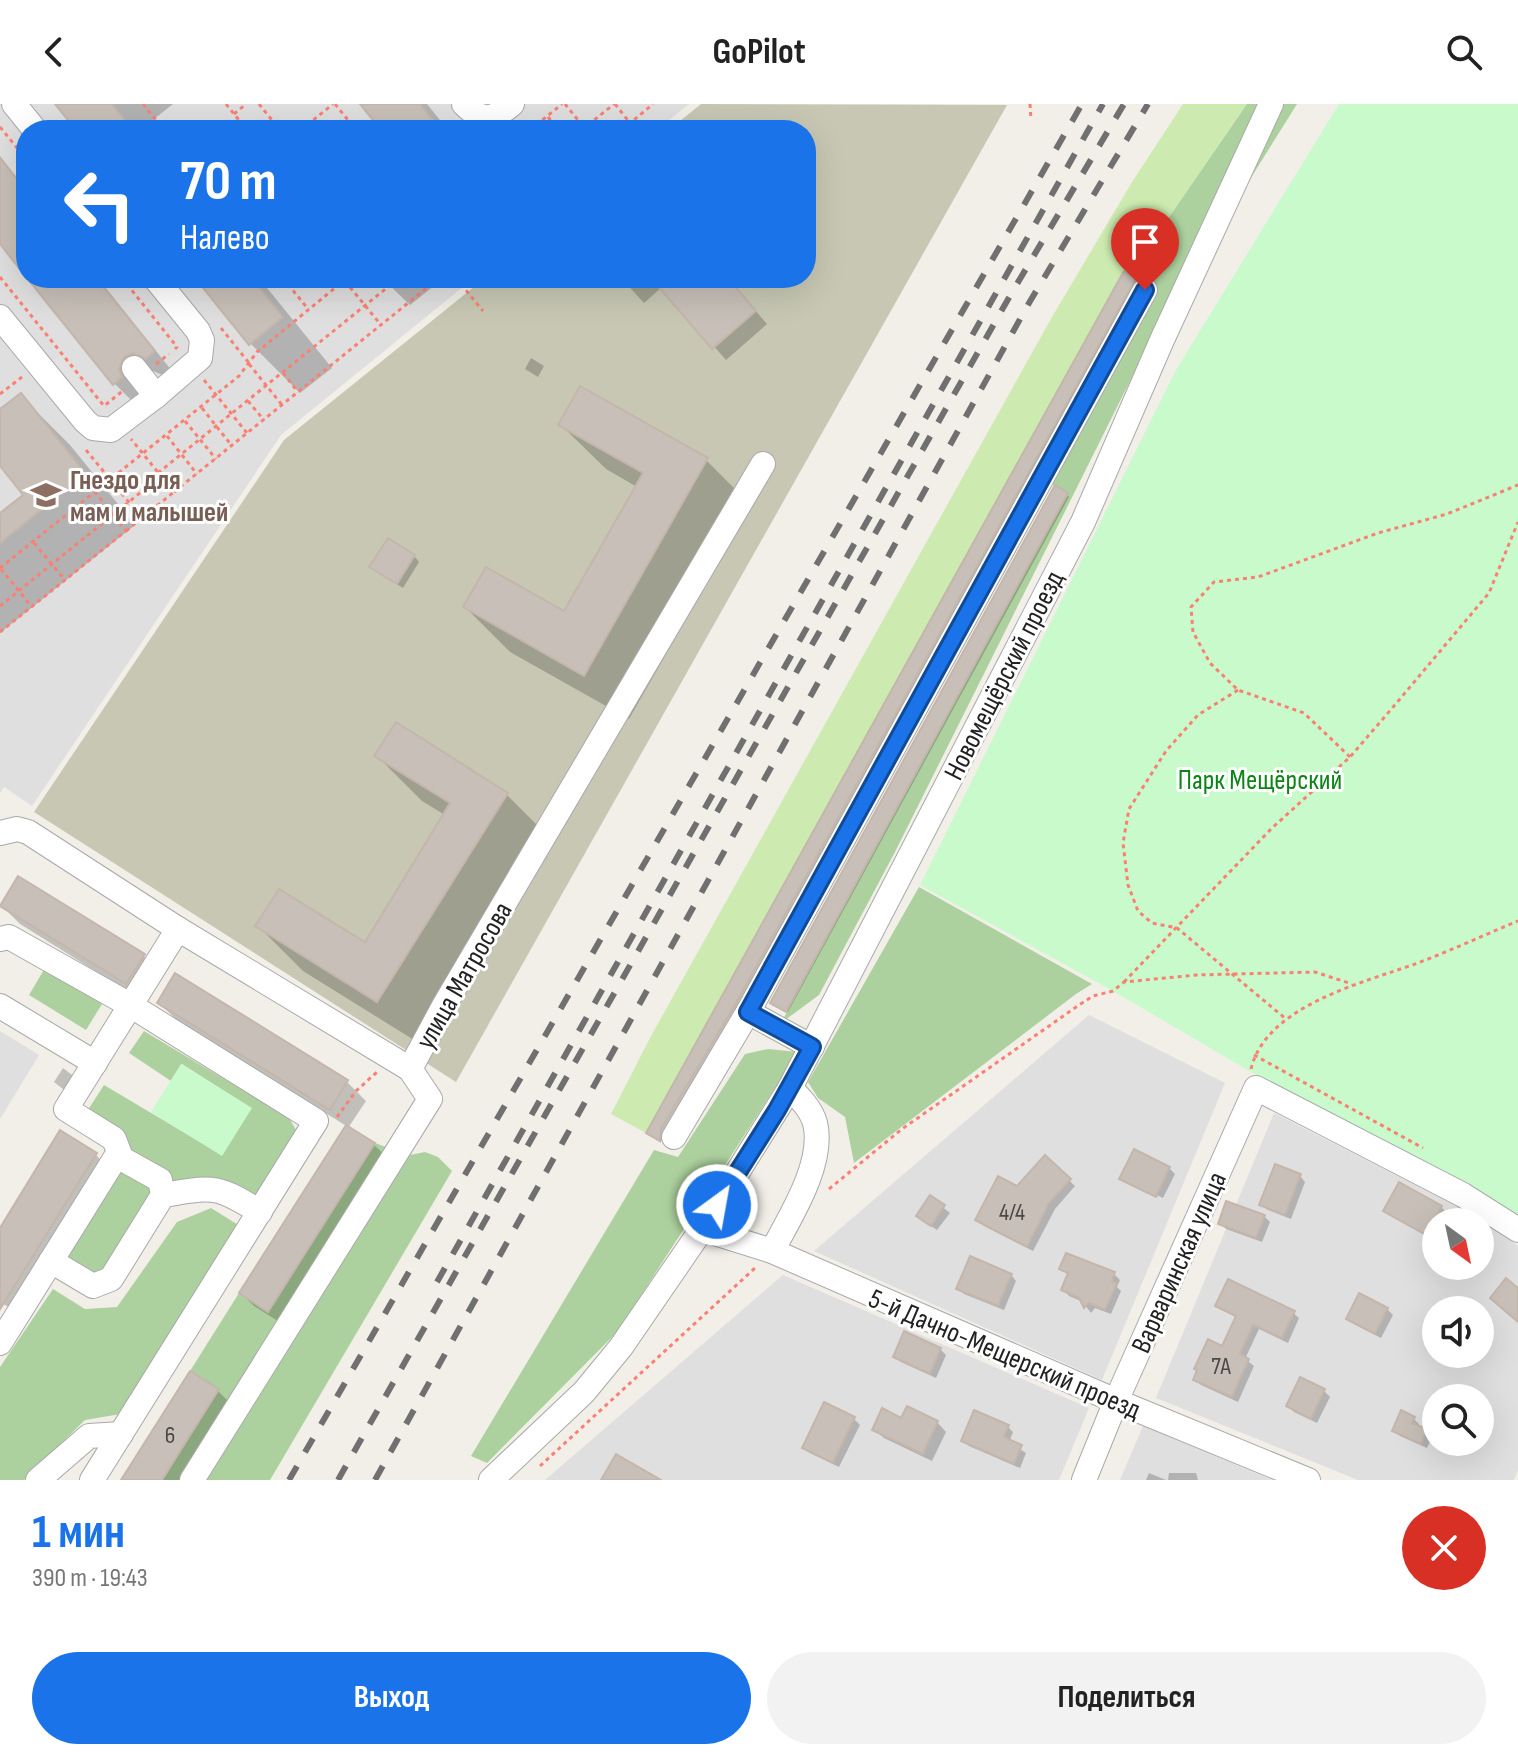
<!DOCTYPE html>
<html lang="ru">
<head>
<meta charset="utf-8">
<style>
	:root { --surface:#fff; --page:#f2f2f2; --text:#222; --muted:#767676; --accent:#1a73e8 }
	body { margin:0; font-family:"Sofia Sans Condensed",sans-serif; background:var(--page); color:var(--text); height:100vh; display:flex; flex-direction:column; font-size:30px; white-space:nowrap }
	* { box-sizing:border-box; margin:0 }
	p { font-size:26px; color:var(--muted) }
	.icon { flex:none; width:44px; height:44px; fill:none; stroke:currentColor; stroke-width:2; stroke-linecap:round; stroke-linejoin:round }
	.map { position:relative; height:1376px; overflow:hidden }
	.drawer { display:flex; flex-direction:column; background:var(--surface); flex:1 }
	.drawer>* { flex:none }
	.banner { position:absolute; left:16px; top:16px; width:800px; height:168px; border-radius:32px; box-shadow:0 8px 32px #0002; background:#1a73e8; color:#fff; overflow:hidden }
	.needle { width:52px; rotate:147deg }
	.tools { position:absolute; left:1422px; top:1104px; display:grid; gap:16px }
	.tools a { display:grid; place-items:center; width:72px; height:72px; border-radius:50%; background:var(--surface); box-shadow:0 8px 32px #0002; font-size:40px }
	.pin { position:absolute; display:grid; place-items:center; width:68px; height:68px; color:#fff; margin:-82px -34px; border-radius:50% 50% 50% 0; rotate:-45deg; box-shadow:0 0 8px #0007 }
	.pin .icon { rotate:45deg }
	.me { position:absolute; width:88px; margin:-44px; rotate:32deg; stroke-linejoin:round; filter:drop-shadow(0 0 6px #0008) }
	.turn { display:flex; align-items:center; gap:28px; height:168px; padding:0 32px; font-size:36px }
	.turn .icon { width:104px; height:104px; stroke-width:2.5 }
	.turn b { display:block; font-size:56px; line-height:68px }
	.round { display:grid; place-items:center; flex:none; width:84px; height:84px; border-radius:42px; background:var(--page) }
	.headline { display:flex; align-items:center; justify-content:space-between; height:136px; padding:0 32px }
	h1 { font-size:48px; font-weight:700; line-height:60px; color:var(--accent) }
	.primary-button { display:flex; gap:16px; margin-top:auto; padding:16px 32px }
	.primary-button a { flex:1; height:92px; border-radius:48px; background:var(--accent); color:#fff; font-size:32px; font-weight:700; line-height:92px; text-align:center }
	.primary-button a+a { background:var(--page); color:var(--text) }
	header { display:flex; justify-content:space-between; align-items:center; height:104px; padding:0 32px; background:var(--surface); font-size:36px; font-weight:700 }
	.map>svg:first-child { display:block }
</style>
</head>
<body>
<header><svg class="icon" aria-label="back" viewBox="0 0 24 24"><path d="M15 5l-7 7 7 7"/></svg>GoPilot<svg class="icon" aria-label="search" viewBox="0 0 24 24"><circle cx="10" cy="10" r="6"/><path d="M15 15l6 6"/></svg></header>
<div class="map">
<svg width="1518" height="1376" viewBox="0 0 1518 1376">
	<rect width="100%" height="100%" fill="#f2efe9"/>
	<g fill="#e0dfdf" fill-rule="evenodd">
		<path d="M0,0H689L657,26H26V174H474L281,331L32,702L4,683L0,689Z"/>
		<path d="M1089,911L1225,979L1102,1276L814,1147Z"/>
		<path d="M0,927L39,951L0,1015Z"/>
		<path d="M1274,1009L1460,1104L1518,1142V1365L1514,1376H1358L1156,1294ZM1436,1118H1480V1162H1436ZM1436,1206H1480V1250H1436ZM1436,1294H1480V1338H1436Z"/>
		<path d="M783,1171L1089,1304L1059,1376H545Z"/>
		<path d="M1143,1322L1272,1376H1120Z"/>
	</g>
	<path fill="#c7c7b4" d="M701,0L1007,1L456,978L34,708L284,336L485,174H806V26H669Z"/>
	<path fill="#cdebb0" d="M1183,0H1247L1154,135L1152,182L1124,168L646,1029L611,1010L651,932L1052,213L1132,78Z"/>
	<g fill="#add19e">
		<path d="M1247,0H1297L1154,229L895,748L819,891L781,919L1068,389L1050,379L1152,182L1154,135Z"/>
		<path d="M919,783L1092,880L1076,890L854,1059L845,1013L818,994L808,978Z"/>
		<path d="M45,864L102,900L86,926L29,891Z"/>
		<path d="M144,927L289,1014L303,1038L260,1108L229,1089L163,1091L111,1175L61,1163L119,1048L82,1015L104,981L222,1051L251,1004L182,960L171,977L129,949Z"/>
		<path d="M768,945L798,948L618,1227L487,1359L471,1352L654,1046L678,1053L745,950Z"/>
		<path d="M375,1039L397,1047L192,1376H162L218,1285L190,1267L239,1189L268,1208Z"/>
		<path d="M425,1048L438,1053L452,1067L270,1376H206L410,1051Z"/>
		<path d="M211,1104L248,1127L121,1310L85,1316L24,1376H0V1263L53,1185L85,1205L117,1203L177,1118Z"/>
	</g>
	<g fill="#c8facc">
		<path d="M1339,0H1518V1111L1470,1082L1251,968L1113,887L920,781L1176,266Z"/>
		<path d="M181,960L252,1004L222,1052L151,1008Z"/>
	</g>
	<path fill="#e2e2e2" d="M60,251L100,301L90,309L50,259Z"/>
	<g fill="#0003">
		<path d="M58,0H173L140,26H79Z"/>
		<path d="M363,0H427L448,26H384Z"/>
		<path d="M744,18L753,26H735Z"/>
		<path d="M0,52L26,85V169L0,137Z"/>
		<path d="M1125,170L1138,178L737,903L663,1028L662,1037L650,1031Z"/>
		<path d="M30,174H98L172,267L165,272L153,267L143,271L137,285L140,293L133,298L115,280Z"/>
		<path d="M198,174H259L332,264L300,289L250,239Z"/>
		<path d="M382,174H444L410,201Z"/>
		<path d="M606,174H727L767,220L726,256L662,183L644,199L622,175L614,182Z"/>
		<path d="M531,254L544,262L538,273L525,265Z"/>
		<path d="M20,291L70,341L135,421L0,529V412L26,391L0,359V308Z"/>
		<path d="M561,321L706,356L751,401L629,615L510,548L465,503L565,510L637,383L606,365Z"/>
		<path d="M1067,390L1069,393L788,908L775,901Z"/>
		<path d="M414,452L419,458L403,484L378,468Z"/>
		<path d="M396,620L507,691L552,736L422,941L303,867L258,822L366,841L445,711L422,697L377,652Z"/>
		<path d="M2,802L143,852L162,870L145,898L20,820Z"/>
		<path d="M176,872L347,978L366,997L348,1024L374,1041L387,1053L281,1219L254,1202L241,1189L348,1023L178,917L159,899Z"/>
		<path d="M63,964L76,974L68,989L54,978Z"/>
		<path d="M96,1051L108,1063L18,1209L0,1198V1127Z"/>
		<path d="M1045,1054L1075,1082L1055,1105L1033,1147L984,1122L978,1116L1018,1084Z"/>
		<path d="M1169,1064L1175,1070L1163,1094L1126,1076V1079L1122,1075Z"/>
		<path d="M1300,1072L1305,1078L1291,1115L1268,1106L1262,1101Z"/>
		<path d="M931,1094L950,1109L937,1126L924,1117Z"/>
		<path d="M1441,1103L1447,1109L1442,1118H1436V1129L1433,1135L1386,1107Z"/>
		<path d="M1264,1112L1270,1118L1262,1138L1226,1125L1220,1119Z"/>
		<path d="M1062,1164L1114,1170L1120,1176L1117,1183L1121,1187L1111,1210L1095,1204L1091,1209L1083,1198L1069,1192L1064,1186L1070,1171Z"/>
		<path d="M1011,1171L1016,1177L1004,1206L964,1190L959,1184Z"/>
		<path d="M1217,1202L1293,1209L1299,1214L1288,1239L1259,1225L1245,1255L1254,1262L1238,1298L1201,1281L1195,1275L1223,1244L1237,1214Z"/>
		<path d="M1387,1205L1393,1211L1381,1234L1354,1220L1348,1215Z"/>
		<path d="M940,1245L946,1251L936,1274L901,1258L895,1253Z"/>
		<path d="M1301,1276L1324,1287L1330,1293L1317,1319L1294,1308L1288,1302Z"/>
		<path d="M218,1287L230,1299L182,1376H124Z"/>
		<path d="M1413,1314L1419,1320L1418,1323L1432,1333L1427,1344L1400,1332L1395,1326Z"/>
		<path d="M854,1315L860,1321L839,1363L810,1349L804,1344Z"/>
		<path d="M937,1318L946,1328L932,1357L884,1334L874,1325Z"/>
		<path d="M1008,1323L1013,1328L1009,1338L1026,1349L1020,1364L969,1342L963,1337Z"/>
		<path d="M1149,1369L1166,1376H1146Z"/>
		<path d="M1169,1369H1196L1198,1376H1168Z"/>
	</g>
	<g fill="#c7bfb8" stroke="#c4b6ab" stroke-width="2">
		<path d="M55,0H112L133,26H76Z"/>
		<path d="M360,0H420L441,26H381Z"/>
		<path d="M0,54L26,87V173L0,140Z"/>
		<path d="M1124,167L1136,174L735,901L661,1025L660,1037L646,1029Z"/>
		<path d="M27,174H96L155,247L146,255L133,249L124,253L119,265L122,273L113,281Z"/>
		<path d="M195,174H252L283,213L249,241Z"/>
		<path d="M651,174H728L756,207L712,245Z"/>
		<path d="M580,282L708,354L584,572L463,503L486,463L564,507L643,369L558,321Z"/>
		<path d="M21,289L86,370L0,439V409L23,391L0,362V305Z"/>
		<path d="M1055,381L1068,389L786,908L770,899Z"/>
		<path d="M388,434L415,451L397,480L369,463Z"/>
		<path d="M396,618L508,689L377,898L255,822L279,785L365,838L450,699L374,652Z"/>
		<path d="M18,772L145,850L126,880L0,802Z"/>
		<path d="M175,869L348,976L330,1006L157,899Z"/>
		<path d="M346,1021L375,1039L268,1208L239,1189Z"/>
		<path d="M60,1026L97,1049L0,1205V1124Z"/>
		<path d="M1134,1045L1170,1063L1156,1093L1119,1075Z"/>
		<path d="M1045,1051L1071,1075L1049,1099L1027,1143L975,1116L998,1072L1017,1082Z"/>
		<path d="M1275,1060L1301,1070L1285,1111L1259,1101Z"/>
		<path d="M1399,1078L1442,1102L1426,1131L1383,1107Z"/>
		<path d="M930,1091L945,1101L931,1122L916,1112Z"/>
		<path d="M1226,1097L1265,1111L1256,1134L1218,1120Z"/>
		<path d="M1066,1149L1115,1168L1112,1177L1117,1179L1105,1206L1089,1199L1084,1204L1079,1194L1061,1186L1068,1169L1059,1165Z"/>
		<path d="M970,1152L1012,1170L998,1202L956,1185Z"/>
		<path d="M1506,1174L1518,1184V1218L1490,1194Z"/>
		<path d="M1228,1175L1295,1207L1282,1234L1253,1221L1240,1250L1249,1255L1232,1293L1193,1276L1197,1266L1194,1265L1208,1235L1222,1242L1236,1212L1215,1202Z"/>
		<path d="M1359,1189L1388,1204L1375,1230L1346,1215Z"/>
		<path d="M904,1227L941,1244L930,1270L893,1253Z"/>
		<path d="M190,1267L219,1285L162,1376H121Z"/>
		<path d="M1300,1273L1325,1285L1311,1315L1286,1302Z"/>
		<path d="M824,1298L855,1313L833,1359L802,1344Z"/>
		<path d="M907,1302L938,1317L923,1350L872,1326L882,1304L901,1314Z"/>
		<path d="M974,1306L1009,1321L1004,1333L1022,1341L1014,1360L961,1337Z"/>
		<path d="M1401,1306L1415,1313L1412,1319L1427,1325L1421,1340L1392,1327Z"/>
		<path d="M616,1350L661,1376H601Z"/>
	</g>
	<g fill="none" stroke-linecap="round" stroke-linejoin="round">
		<g stroke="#a9a9a9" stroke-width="26">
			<g id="minor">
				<path d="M14,0L35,26"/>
				<path d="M464,0C483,19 493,16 512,0"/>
				<path d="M0,213L85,317L93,324L111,326L156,292L200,254L202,236L198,227L155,174"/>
				<path d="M134,264L156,292"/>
				<path d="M0,729L17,725L28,728L178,825L410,965"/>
				<path d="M0,835L9,833L130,901L316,1017L92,1376"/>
				<path d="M0,902L95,959"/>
				<path d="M748,908L812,943"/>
				<path d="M674,1033L748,908L1145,186"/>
				<path d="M117,1052L160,1076L163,1091"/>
				<path d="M702,1125L772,1147L1116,1297L1308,1376"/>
				<path d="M772,1147C790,1113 825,1059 815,1019C811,1005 800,994 790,984"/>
				<path d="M51,1157L93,1182L111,1175L163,1091C214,1083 215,1080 260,1108"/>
				<path d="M0,1239L119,1048L114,1035L66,1005L178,825"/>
				<path d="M38,1376L89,1332L121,1330"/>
				<path d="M192,1376L430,995L410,965L445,900L763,360"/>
				<path d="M491,1376L584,1288L621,1243L702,1125L790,984L1083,418L1162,236L1271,0"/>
				<path d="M1084,1376L1116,1297L1256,984L1463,1091L1518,1126"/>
			</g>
		</g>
		<g stroke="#fa8072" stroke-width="3" stroke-dasharray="4 4" stroke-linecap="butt">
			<path d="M143,0L164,26"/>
			<path d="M226,0L247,26"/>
			<path d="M259,0L280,26"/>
			<path d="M335,0L356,26"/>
			<path d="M565,0L586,26"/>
			<path d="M615,0L630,19"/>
			<path d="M1030,0L1031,16"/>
			<path d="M234,10L246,0"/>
			<path d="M548,13L558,26"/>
			<path d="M0,23L26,55"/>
			<path d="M301,26L333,0"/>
			<path d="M530,26L562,0"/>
			<path d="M582,26L614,0"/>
			<path d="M622,26L653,0"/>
			<path d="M0,173L104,302L125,285"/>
			<path d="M122,174L177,243L175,245"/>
			<path d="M283,174L308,205"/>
			<path d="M456,174L483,207"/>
			<path d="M345,177L381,221"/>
			<path d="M221,224L249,259"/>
			<path d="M156,260L169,250"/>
			<path d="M249,260L282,301"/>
			<path d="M283,269L298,288"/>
			<path d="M204,276L247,329"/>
			<path d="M0,290L22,273"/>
			<path d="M248,297L264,316"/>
			<path d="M202,304L232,342"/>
			<path d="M185,317L216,355"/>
			<path d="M167,332L197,370"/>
			<path d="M86,346L142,414"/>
			<path d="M158,369L399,174"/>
			<path d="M174,388L439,174"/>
			<path d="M126,427L174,388L131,335"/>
			<path d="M34,439L65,476"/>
			<path d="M0,464L239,272L257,248L347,174"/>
			<path d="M1,465L32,503"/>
			<path d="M0,502L161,372"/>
			<path d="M0,528L126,427L95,388"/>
			<path d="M1238,586L1198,611L1166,647L1129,705L1123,739L1128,781L1138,807L1152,819L1177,824L1286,915"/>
			<path d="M1350,653L1304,609L1238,586L1210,559L1193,528L1191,503L1214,478L1258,473L1378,429L1447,410L1518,381"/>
			<path d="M1124,878L1271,725L1350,653L1394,602L1489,489L1518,418"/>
			<path d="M1254,951L1423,1044"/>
			<path d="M1251,965C1266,902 1362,879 1415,860C1450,847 1484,831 1518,817"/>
			<path d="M337,1013L356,987L377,968"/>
			<path d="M829,1085L902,1025L1079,901L1093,892L1113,887L1124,878L1196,871L1315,868L1352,880"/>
			<path d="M540,1362L755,1164"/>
		</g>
		<use href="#minor" stroke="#fff" stroke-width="24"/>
		<g stroke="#707070" stroke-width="6" stroke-dasharray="16 16" stroke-linecap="butt">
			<path d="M437,1178L1103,0"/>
			<path d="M289,1376L1082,0"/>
			<path d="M338,1376L1011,190L1124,0"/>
			<path d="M375,1376L1029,199L1148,0"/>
		</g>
	</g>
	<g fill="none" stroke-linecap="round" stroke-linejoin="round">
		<g stroke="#114b97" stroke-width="20">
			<path id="route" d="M717,1101L777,1006L812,943L748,908L1145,186"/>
		</g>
		<use href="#route" stroke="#1a73e8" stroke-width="14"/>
	</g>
	<defs>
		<g id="school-bare" transform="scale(2.4)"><path d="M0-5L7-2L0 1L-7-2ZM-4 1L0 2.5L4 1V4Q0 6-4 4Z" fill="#8d6e63" stroke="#fff" stroke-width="2.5" paint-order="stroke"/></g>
	</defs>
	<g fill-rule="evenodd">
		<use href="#school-bare" x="46" y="391"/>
	</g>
	<g text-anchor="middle" stroke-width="6" stroke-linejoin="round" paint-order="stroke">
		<g font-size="24" fill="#4b4948">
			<text x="1012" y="1116">4/4</text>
			<text x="1221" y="1270">7А</text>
			<text x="170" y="1339">6</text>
		</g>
		<g font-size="28" font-weight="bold" fill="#785e54" stroke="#fff" text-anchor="start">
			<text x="70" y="385">Гнездо для<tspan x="70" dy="32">мам и малышей</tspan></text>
		</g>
		<g font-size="28" fill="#222" stroke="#fff">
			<text transform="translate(1003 571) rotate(-63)" y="10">Новомещёрский проезд</text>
			<text transform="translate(463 871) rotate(-60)" y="10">улица Матросова</text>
			<text transform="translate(1178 1158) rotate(-66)" y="10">Варваринская улица</text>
			<text transform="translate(1005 1249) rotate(23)" y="10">5-й Дачно-Мещерский проезд</text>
		</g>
		<g font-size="28" fill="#0c8416" stroke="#fff">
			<text x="1260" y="685">Парк Мещёрский</text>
		</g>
	</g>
</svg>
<div class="tools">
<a><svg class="needle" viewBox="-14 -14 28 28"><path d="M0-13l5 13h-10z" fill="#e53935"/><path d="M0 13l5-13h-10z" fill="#767676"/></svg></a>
<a><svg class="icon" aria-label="sound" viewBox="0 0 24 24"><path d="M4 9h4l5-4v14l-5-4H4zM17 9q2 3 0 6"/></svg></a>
<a><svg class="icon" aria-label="search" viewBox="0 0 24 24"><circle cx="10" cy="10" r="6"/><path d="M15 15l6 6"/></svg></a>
</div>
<div class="pin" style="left:1145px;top:186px;background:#d93025"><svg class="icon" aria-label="arrive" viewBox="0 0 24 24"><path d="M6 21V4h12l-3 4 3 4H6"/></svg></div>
<svg class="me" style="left:717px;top:1101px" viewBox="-20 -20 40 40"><circle r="17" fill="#1a73e8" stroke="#fff" stroke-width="3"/><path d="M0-11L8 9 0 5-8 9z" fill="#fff"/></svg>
<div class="banner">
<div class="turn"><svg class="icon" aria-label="left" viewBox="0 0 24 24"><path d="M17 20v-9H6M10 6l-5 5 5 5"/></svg><div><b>70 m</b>Налево</div></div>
</div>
</div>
<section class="drawer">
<div class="headline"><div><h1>1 мин</h1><p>390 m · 19:43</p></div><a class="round" style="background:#d93025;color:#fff"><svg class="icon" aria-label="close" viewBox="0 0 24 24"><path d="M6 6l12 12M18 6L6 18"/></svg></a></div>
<div class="primary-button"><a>Выход</a><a>Поделиться</a></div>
</section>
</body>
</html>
